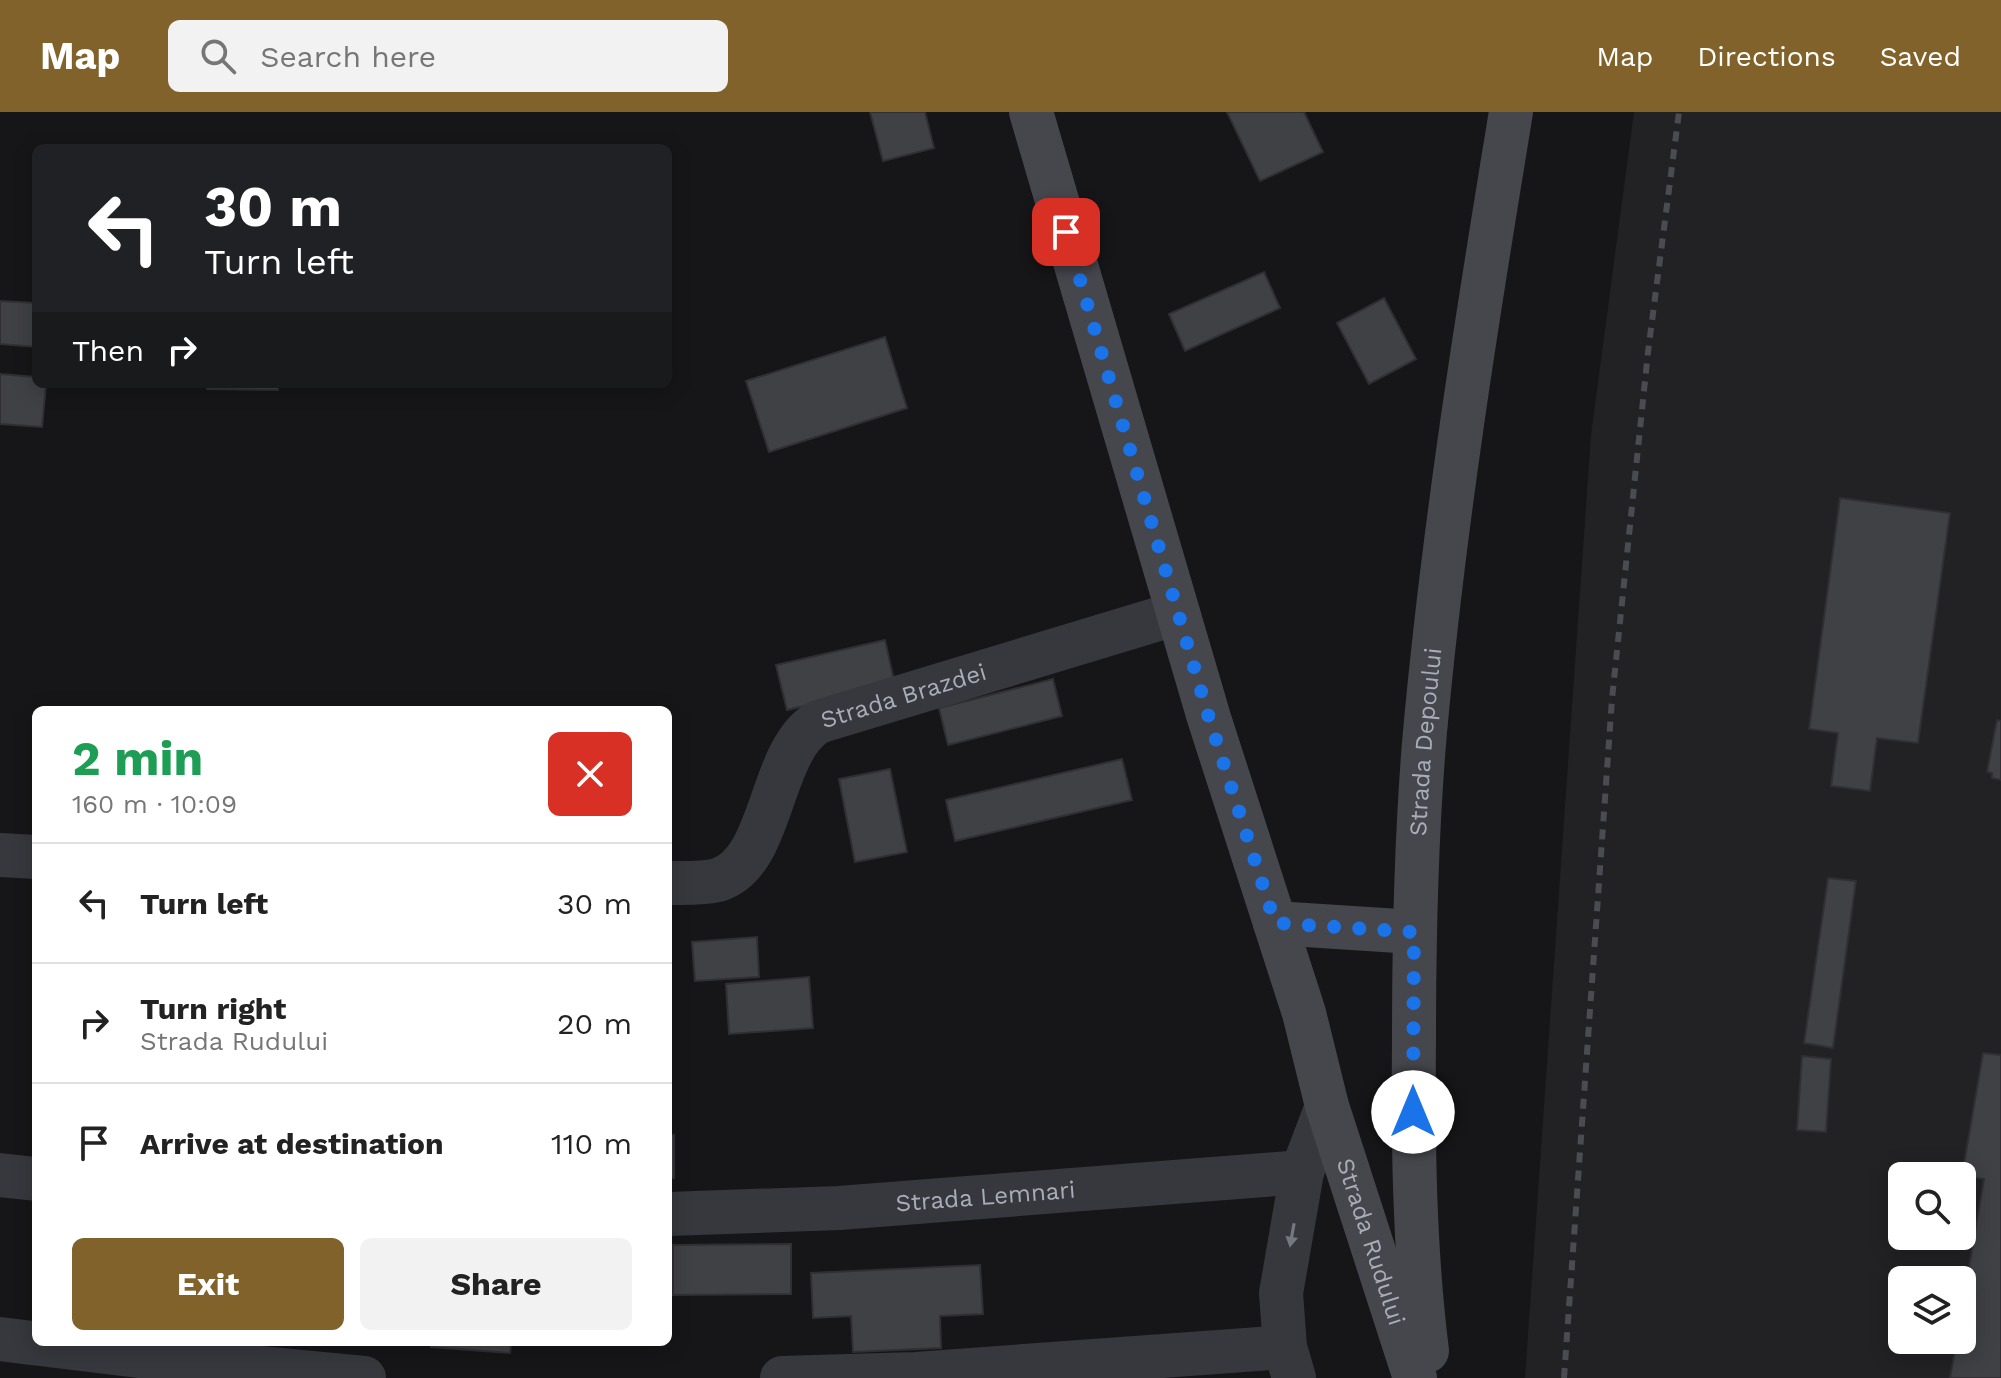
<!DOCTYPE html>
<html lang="en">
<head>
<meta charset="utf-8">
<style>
	:root { --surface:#fff; --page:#f2f2f2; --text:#222; --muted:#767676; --line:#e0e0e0; --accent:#80622a }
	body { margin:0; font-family:"Work Sans",sans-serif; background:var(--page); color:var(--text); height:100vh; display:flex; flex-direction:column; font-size:30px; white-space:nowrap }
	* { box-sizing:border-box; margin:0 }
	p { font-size:26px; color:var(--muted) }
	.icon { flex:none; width:44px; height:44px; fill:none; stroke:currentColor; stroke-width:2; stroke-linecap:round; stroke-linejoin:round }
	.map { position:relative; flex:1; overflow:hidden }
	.sheet { position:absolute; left:32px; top:594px; width:640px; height:640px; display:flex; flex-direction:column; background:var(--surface); border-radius:12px; box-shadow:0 4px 20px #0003 }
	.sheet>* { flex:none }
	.guide { position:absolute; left:32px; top:32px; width:640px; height:244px; border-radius:12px; box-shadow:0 4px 20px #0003; background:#202124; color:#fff; overflow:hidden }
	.tools { position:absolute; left:1888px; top:1050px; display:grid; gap:16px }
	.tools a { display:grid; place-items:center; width:88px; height:88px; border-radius:12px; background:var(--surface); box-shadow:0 4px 20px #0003; font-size:40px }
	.pin { position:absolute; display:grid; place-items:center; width:68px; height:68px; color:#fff; margin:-34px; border-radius:16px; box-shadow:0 4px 12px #0006 }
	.me { position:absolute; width:88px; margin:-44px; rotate:0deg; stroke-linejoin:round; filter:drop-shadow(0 0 6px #0008) }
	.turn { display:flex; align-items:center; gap:28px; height:168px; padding:0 40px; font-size:36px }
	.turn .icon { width:104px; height:104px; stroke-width:2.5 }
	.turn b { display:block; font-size:56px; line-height:68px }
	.then { display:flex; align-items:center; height:76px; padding:0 40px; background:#0003; gap:16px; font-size:30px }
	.round { display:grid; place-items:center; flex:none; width:84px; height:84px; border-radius:12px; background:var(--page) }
	.summary { display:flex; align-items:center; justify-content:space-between; height:136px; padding:0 40px }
	h1 { font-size:48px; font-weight:700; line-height:60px; color:#1e9e55 }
	.button { display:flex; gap:16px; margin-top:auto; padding:16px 40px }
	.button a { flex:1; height:92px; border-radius:12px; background:var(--accent); color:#fff; font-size:32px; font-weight:700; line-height:92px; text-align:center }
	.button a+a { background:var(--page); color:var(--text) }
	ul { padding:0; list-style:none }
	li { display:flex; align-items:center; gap:24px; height:120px; padding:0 40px; border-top:2px solid var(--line) }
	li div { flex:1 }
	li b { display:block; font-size:30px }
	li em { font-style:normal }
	header { display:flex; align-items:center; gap:48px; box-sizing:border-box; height:112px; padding:0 40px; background:var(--accent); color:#fff }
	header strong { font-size:38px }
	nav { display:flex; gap:44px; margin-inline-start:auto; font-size:28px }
	.search { width:560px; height:72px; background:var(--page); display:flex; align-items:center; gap:20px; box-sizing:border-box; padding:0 28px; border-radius:12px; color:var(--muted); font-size:30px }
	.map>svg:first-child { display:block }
</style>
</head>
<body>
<header>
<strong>Map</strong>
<div class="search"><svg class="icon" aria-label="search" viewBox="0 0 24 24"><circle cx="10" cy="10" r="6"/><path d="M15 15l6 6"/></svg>Search here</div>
<nav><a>Map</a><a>Directions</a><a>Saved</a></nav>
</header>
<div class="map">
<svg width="2001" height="1266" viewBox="0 0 2001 1266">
	<rect width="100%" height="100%" fill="#161618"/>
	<path fill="#222225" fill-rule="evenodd" d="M1634,0H2001V1266H1525L1591,323ZM1902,1064H1962V1124H1902ZM1902,1168H1962V1228H1902Z"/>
	<g fill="#404145" stroke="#303034" stroke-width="2">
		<path d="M870,0H925L934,36L883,49Z"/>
		<path d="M1227,0H1304L1323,40L1260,69Z"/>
		<path d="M1264,160L1280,196L1185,239L1169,202Z"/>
		<path d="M1384,186L1416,247L1369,272L1337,211Z"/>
		<path d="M0,189L36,191V235L0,232Z"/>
		<path d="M885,225L907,296L769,340L746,269Z"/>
		<path d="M0,262L36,265V272H46L42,315L0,312Z"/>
		<path d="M207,272H278V278L207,277Z"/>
		<path d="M1840,386L1950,401L1918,631L1877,626L1870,679L1831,674L1838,621L1809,617Z"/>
		<path d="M885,528L895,573L787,598L776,553Z"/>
		<path d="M1053,567L1062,604L948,633L939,596Z"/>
		<path d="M1997,608L2001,609V668L1992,666V661L1987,660Z"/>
		<path d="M1122,647L1132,688L955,729L946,688Z"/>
		<path d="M890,657L907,740L855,750L839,667Z"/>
		<path d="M1828,766L1856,769L1833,936L1804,931Z"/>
		<path d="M757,825L759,865L695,869L692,830Z"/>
		<path d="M809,865L813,916L729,922L726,872Z"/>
		<path d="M1983,941L2001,943V1266H1950L1957,1228H1962V1197L1984,1067L1962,1064Z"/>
		<path d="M1802,944L1831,947L1826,1020L1797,1018Z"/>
		<rect x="668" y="1023" width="6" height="43"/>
		<path d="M791,1132V1182L673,1183V1133Z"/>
		<path d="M980,1153L983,1202L940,1204L941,1236L853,1240L851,1204L813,1206L811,1161Z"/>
		<path d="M431,1230H511L510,1241L431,1235Z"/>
	</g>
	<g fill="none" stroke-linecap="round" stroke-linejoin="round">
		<g stroke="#37383d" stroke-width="44">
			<path d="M0,743L36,745"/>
			<path id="s1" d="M668,771C684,771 702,772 718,768C775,750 768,640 818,610L1178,501"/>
			<path d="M0,1063L36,1067"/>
			<path id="s2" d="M668,1102L839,1096L1302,1060"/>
			<path d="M0,1227L156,1246L364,1266"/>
			<path d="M782,1266L916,1262L1285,1235"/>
			<path d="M1294,1266L1285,1235L1281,1181L1302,1060L1327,994"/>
		</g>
		<g stroke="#45474d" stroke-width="44">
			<path id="s3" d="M1031,0L1209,606L1304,901L1327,994L1415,1266"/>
			<path d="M1275,811L1414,820"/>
			<path id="s4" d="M1427,1239C1414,1135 1413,1031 1414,926C1414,824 1416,722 1425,620C1444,412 1477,206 1511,0"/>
		</g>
		<path stroke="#4a4c52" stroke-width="6" stroke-dasharray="10 8" stroke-linecap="butt" d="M1564,1266L1612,587L1648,240L1679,0"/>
	</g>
	<defs><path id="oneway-solid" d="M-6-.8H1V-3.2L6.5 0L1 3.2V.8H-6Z" transform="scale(2)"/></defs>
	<use fill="#757881" href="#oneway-solid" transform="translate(1292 1123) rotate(100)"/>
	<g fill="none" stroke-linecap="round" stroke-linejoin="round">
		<path stroke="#1a73e8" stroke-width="14" stroke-dasharray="0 25.2" d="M1066,120L1209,606L1275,811L1414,820L1413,1000"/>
	</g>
	<g text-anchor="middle" stroke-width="8" stroke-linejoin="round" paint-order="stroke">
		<g font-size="24" fill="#a8adb8" stroke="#111113">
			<text dy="8" stroke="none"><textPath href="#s1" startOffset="332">Strada Brazdei</textPath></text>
			<text dy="8" stroke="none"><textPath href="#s4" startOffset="610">Strada Depoului</textPath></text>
			<text dy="8" stroke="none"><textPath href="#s2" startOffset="318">Strada Lemnari</textPath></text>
			<text dy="8" stroke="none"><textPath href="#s3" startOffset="1180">Strada Rudului</textPath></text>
		</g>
	</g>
</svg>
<div class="tools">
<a><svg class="icon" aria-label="search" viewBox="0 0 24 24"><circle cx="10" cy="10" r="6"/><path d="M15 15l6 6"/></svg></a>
<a><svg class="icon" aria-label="layers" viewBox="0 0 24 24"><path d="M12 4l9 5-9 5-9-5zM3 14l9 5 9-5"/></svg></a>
</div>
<div class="pin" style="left:1066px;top:120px;background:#d93025"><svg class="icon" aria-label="arrive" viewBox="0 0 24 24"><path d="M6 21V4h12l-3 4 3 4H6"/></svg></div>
<svg class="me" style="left:1413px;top:1000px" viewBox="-20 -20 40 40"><circle r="19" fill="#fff"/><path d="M0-13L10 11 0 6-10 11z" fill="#1a73e8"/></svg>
<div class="guide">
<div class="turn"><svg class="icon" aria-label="left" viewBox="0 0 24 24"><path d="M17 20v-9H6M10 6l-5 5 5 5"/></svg><div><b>30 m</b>Turn left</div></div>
<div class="then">Then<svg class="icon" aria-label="right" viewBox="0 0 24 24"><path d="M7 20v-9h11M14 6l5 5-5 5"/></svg></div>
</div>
<section class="sheet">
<div class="summary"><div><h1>2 min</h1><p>160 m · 10:09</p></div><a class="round" style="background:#d93025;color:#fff"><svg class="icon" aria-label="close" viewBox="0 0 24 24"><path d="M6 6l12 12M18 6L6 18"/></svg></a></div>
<ul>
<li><svg class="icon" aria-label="left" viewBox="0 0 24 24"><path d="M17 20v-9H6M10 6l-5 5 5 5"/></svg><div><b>Turn left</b></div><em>30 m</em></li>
<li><svg class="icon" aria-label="right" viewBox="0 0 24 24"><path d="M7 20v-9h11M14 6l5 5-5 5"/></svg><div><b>Turn right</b><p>Strada Rudului</p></div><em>20 m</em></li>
<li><svg class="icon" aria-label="arrive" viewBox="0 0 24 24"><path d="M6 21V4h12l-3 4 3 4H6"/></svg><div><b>Arrive at destination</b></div><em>110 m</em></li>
</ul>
<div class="button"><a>Exit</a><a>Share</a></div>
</section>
</div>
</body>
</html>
